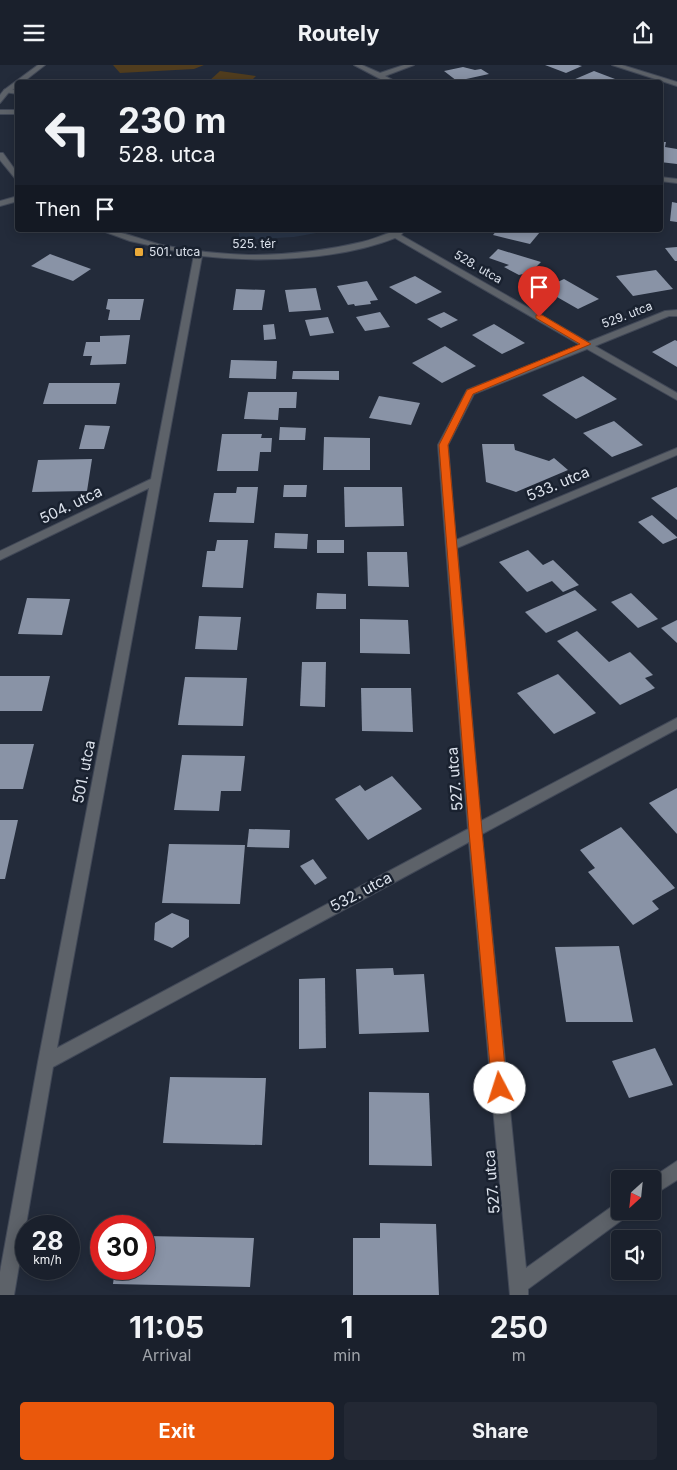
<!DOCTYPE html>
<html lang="en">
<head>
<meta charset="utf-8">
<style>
	:root { --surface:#1a202c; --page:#232834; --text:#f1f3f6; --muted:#9fa3a9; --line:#383e48; --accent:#ea580c }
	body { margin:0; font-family:Inter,sans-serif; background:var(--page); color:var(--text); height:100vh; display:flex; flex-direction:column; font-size:19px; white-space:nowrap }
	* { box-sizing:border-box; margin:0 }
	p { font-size:16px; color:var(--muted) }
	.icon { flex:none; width:28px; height:28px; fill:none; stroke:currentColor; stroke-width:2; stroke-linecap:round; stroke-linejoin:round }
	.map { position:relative; height:1230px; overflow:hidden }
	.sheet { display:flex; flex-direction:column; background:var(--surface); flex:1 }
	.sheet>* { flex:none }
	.guide { position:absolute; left:15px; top:15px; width:648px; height:152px; border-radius:5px; box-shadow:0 2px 12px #0003,0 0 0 1px var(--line); background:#1a202c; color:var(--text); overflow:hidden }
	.needle { width:32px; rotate:207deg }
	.fabs { position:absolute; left:611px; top:1105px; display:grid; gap:10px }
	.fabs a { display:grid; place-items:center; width:50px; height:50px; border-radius:5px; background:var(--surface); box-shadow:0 2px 12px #0003,0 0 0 1px var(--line); font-size:25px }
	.speed { position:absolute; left:15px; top:1150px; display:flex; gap:10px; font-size:25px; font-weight:700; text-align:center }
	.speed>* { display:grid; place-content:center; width:65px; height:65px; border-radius:50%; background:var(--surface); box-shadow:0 2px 12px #0003,0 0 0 1px var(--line); line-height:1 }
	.speed small { font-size:12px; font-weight:400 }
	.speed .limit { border:8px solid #d22; background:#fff; color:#111 }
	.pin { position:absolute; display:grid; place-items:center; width:42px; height:42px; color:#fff; margin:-51px -21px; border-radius:50% 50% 50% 0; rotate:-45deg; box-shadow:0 0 5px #0007 }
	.pin .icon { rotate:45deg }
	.me { position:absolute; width:55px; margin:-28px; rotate:355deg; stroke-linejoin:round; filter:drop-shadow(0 0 4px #0008) }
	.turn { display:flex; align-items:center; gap:18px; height:105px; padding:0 20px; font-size:22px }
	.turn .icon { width:65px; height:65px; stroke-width:2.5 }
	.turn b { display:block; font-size:35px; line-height:42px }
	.then { display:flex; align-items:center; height:48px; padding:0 20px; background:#0003; gap:10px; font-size:19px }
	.eta { display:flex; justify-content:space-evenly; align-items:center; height:85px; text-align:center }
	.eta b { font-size:30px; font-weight:700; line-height:35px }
	.cta { display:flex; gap:10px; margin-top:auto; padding:10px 20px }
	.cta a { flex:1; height:58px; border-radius:5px; background:var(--accent); color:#fff; font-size:20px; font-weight:700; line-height:58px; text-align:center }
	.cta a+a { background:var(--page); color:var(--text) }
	header { display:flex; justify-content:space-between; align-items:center; height:65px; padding:0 20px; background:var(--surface); font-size:22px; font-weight:700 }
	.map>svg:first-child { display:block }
</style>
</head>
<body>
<header><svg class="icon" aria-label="menu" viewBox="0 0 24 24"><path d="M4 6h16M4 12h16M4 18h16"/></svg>Routely<svg class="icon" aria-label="share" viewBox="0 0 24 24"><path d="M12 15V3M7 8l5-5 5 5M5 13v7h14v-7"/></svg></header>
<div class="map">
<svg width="677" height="1230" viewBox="0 0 677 1230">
	<rect width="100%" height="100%" fill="#232b3a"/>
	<path fill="#293548" d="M239,165H333L294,172L239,175Z"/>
	<g fill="#513d1e">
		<path d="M113,0H204L194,4L120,8Z"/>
		<path d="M220,6L256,11L250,17H208Z"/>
	</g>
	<g fill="#8993a6">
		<path d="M545,0H578L582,1L566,8Z"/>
		<path d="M463,2L475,5L481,4L489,9L457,16L444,6Z"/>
		<path d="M594,6L615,14L608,18H579L573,15Z"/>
		<path d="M660,77H666L665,82L677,84V99L660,97Z"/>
		<path d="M672,137L677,138V157L670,156Z"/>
		<path d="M497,165H530L540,167L530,179L493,170Z"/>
		<path d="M677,182V196H675L665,183Z"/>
		<path d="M498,184L541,197L531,207L519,210L504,202L509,200L489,193Z"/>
		<path d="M50,189L91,204L73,216L31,201Z"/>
		<path d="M656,205L673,224L633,231L616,211Z"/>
		<path d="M415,211L442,227L416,239L389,222Z"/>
		<path d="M564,214L599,234L578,244L543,224Z"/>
		<path d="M367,216L378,235L370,236L371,239L355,241L354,239L348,240L337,221Z"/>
		<path d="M316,223L321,245L289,247L285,225Z"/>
		<path d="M236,224L265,225L262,245H233Z"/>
		<path d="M108,234H144L140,255H108L110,245L106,244Z"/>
		<path d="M380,247L390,262L365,266L356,252Z"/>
		<path d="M444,247L458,255L441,263L427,254Z"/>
		<path d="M328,252L334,268L310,271L305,255Z"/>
		<path d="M274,259L276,274L264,275L263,260Z"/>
		<path d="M494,259L525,278L502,289L472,270Z"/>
		<path d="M130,270L126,299L90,300L92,291H83L86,277H100V271Z"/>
		<path d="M675,275L677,276V302L652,287Z"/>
		<path d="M445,281L476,301L442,318L412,298Z"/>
		<path d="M231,295L277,296L276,314L229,313Z"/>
		<path d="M293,306H339V315L292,314Z"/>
		<path d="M583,311L617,334L576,354L542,330Z"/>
		<path d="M49,318H120L116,339H43Z"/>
		<path d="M248,327H297L296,343H279L278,355L244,354Z"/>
		<path d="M379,331L420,338L411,360L369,353Z"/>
		<path d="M614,356L643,380L612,392L583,368Z"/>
		<path d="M85,360L110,361L104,384H79Z"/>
		<path d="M280,362L306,363L305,375H279Z"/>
		<path d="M222,369H262L261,373H272L271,387H260L258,406H217Z"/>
		<path d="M324,372L370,373V405H323Z"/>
		<path d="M482,379H514L515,385L549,396L554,393L568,405L516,427L486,417Z"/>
		<path d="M92,394L87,426L32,427L38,395Z"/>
		<path d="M284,420H307L306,432H283Z"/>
		<path d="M237,422H258L254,458L209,457L214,428H236Z"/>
		<path d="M344,422H402L404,461L345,462Z"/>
		<path d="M677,422V455L651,433Z"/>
		<path d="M652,450L677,472V473L663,479L638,457Z"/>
		<path d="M275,468L308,469L307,484L274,483Z"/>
		<path d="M217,475H248L243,523L202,522L207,486H215Z"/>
		<rect x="317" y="475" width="27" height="13"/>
		<path d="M528,485L543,500L553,495L579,520L563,527L552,516L527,527L499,497Z"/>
		<path d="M367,487H407L409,522L368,521Z"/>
		<path d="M575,525L597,545L546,568L525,547Z"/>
		<path d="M317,528L346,529V544H316Z"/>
		<path d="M631,528L658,554L638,563L611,537Z"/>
		<path d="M27,533L70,534L62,570L18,569Z"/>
		<path d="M199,551L241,552L237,585L195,584Z"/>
		<path d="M360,554L408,555L410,589L360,588Z"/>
		<path d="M677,555V578L661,563Z"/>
		<path d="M577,566L609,597L630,587L653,610L645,613L655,623L620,640L557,576Z"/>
		<path d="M302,597H326L325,642L300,641Z"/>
		<path d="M558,609L596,648L554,669L517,628Z"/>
		<path d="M0,611H50L42,646H0Z"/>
		<path d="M185,612L247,613L243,661L178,660Z"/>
		<path d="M361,623H411L413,667L362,666Z"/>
		<path d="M0,679H34L23,724H0Z"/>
		<path d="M182,690L245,691L241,726H221L219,746L174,745Z"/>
		<path d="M392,711L422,744L368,775L335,734L360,720L365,726Z"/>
		<path d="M677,723V769L649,738Z"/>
		<path d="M0,755H18L5,814H0Z"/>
		<path d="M621,762L675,823L652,836L659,844L633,860L588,807L595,803L580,785Z"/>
		<path d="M249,764L290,765L289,783L247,782Z"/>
		<path d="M169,779L245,780L240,839L162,838Z"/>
		<path d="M313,794L327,813L315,820L300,801Z"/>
		<path d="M172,848L189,855V872L172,883L154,875L155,858Z"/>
		<path d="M619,881L633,957H566L555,882Z"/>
		<path d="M393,903L394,910L424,909L429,967L359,969L356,904Z"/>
		<path d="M325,913L326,983L299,984V914Z"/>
		<path d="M655,983L673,1020L629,1033L612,996Z"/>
		<path d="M170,1012L266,1013L262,1080L163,1078Z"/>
		<path d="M369,1027L429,1028L432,1101L369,1100Z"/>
		<path d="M380,1158L436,1159L439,1230H353V1173H380Z"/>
		<path d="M144,1171L254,1173L250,1222L113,1219L115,1204H144Z"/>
	</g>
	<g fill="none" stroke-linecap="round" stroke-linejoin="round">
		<g stroke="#414857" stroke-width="2">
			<g id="service">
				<path d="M6,24L18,25V29L4,27V25Z"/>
				<rect x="0" y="45" width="18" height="4"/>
			</g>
		</g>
		<g stroke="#414857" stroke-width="2">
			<g id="minor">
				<path d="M38,0H45L22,18H18V21L9,27L0,38V30L4,25Z"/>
				<path d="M354,0H362L380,8L404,0H414L385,11L398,18H388Z"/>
				<path d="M612,0H622L677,17V21Z"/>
				<path d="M0,88H3L18,109V117L0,95Z"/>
				<path d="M660,112L677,114V118L660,116Z"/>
				<path d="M18,131V136L0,141V136Z"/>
				<path d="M100,165C121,165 141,175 162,180C191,186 220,189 249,190C287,190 325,186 362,177C376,174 391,165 405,165L401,170L588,277L665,246L677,245V251H669L595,281L677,328V335L587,284L474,329L448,380L456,475L677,383V390L457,483L481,756L677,653V664L482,769L526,1203L614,1140L620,1137V1146H629L626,1152L528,1224V1230H510L469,777L53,1002L14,1230H0V1207L38,997L149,423L0,495V486L151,414L194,190L130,176ZM395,173L580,280L467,325L438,380L468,764L57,983L202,191C260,198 340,195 395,173Z"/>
				<path d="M677,1096V1115L652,1131V1114H650Z"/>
			</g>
		</g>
		<use href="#service" fill="#5d6269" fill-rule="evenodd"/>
		<use href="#minor" fill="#5d6269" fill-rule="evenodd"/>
	</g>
	<path fill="#ea580c" stroke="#983908" d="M536,250H542L591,279L473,329L448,380L482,766L507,1023L505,1028L500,1030L494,1028L492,1023L469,766L439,380L467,325L580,279L536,253Z"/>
	<rect fill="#ebaa39" stroke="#19212f" stroke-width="2" x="134" y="182" width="10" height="10" rx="2.5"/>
	<g text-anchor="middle" stroke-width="5" stroke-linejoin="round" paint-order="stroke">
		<g font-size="12" fill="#dde3ed" stroke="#19212f">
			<text x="254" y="183">525. tér</text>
			<text transform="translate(478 202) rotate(30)" y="4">528. utca</text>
			<text transform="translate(627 250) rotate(-21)" y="4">529. utca</text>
		</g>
		<g font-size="12" fill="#dde3ed" stroke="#19212f" text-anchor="start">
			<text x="149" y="191">501. utca</text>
		</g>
		<g font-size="15" fill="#dde3ed" stroke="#19212f">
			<text transform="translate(558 419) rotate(-23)" y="5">533. utca</text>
			<text transform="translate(71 440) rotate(-26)" y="5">504. utca</text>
			<text transform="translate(84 707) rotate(-79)" y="5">501. utca</text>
			<text transform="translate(455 714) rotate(-95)" y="5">527. utca</text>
			<text transform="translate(361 827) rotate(-28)" y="5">532. utca</text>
			<text transform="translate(492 1117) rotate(-95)" y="5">527. utca</text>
		</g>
	</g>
</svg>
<div class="fabs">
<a><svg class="needle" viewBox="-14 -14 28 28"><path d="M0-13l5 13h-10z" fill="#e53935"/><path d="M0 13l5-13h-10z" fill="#9fa3a9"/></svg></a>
<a><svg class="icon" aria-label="sound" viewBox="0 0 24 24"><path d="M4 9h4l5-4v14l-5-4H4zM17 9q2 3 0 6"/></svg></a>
</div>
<div class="speed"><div>28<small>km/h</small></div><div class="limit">30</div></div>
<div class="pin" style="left:539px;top:252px;background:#d93025"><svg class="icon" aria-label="arrive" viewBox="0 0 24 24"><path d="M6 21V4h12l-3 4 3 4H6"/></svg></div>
<svg class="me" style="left:500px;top:1023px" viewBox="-20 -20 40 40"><circle r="19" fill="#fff"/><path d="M0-13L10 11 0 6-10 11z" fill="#ea580c"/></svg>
<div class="guide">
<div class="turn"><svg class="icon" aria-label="left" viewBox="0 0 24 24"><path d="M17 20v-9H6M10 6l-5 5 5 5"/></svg><div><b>230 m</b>528. utca</div></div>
<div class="then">Then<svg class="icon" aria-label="arrive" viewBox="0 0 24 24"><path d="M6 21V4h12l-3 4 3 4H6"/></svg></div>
</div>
</div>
<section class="sheet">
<div class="eta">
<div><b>11:05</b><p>Arrival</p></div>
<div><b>1</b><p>min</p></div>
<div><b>250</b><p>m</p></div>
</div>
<div class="cta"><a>Exit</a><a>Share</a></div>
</section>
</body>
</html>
